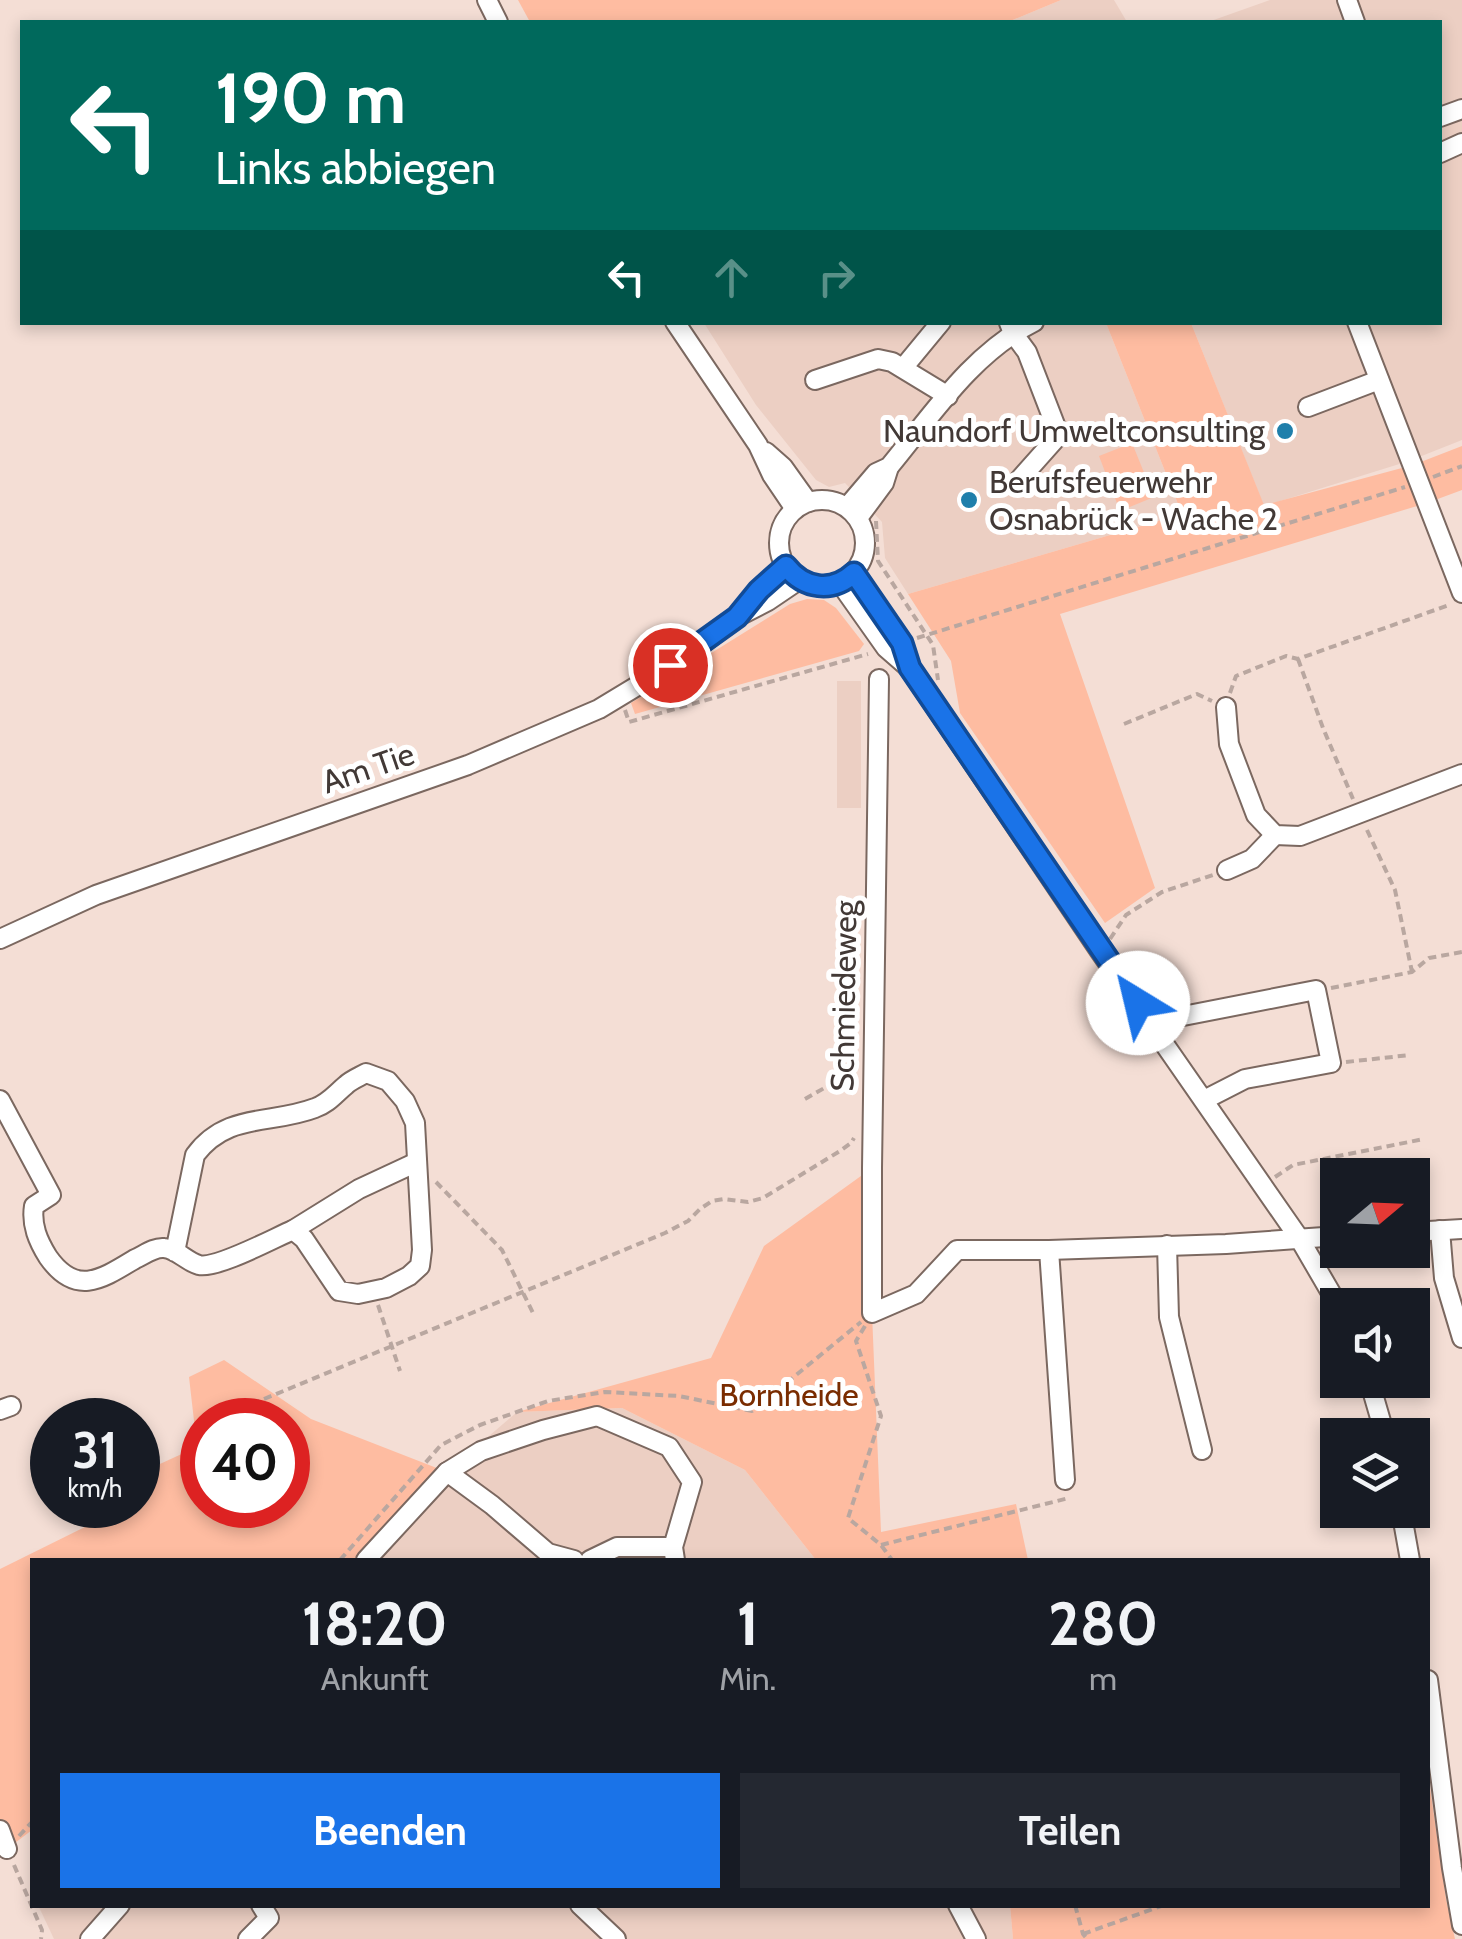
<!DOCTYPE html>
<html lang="de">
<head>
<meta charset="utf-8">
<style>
	:root { --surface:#171b24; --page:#242831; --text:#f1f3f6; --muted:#9ea1a6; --accent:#1a73e8 }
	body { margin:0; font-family:Cabin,sans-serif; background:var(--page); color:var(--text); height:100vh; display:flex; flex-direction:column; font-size:38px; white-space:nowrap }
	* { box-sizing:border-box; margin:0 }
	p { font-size:32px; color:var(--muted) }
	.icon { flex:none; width:55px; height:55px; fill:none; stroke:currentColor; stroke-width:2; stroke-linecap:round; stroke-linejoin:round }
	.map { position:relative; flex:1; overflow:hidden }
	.side { position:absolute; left:30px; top:1558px; width:1400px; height:350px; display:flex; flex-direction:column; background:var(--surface); border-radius:0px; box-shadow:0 5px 15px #0003 }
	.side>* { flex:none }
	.hud { position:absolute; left:20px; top:20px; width:1422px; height:305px; border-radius:0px; box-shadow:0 5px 15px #0003; background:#00695c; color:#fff; overflow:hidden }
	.needle { width:65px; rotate:71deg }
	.buttons { position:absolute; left:1320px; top:1158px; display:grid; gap:20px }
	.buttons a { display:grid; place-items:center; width:110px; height:110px; border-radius:0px; background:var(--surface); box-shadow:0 5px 15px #0003; font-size:50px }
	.speed { position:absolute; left:30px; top:1398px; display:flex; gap:20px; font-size:50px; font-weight:700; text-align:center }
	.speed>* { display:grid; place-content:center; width:130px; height:130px; border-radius:50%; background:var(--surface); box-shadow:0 5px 15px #0003; line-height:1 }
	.speed small { font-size:25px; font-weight:400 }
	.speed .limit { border:15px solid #d22; background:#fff; color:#111 }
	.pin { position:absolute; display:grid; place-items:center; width:85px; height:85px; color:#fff; margin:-42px; border:5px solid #fff; border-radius:50%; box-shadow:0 2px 10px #0007 }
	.me { position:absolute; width:110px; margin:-55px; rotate:324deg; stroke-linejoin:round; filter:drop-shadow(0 0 8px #0008) }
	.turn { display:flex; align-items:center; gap:35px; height:210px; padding:0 30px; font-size:45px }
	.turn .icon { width:130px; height:130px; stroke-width:2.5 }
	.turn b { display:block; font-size:70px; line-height:85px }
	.lanes { display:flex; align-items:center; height:95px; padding:0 30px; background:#0003; justify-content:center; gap:50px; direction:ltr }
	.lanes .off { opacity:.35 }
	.eta { display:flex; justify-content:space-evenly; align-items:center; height:170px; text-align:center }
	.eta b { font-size:60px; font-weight:700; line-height:70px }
	.primary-button { display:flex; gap:20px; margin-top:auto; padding:20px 30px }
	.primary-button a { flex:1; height:115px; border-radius:0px; background:var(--accent); color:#fff; font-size:40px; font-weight:700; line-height:115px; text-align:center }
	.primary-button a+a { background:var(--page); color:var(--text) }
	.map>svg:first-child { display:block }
</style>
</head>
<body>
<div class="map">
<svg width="1462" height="1939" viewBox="0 0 1462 1939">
	<rect width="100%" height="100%" fill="#f4ded5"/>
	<g fill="#eccfc3">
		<path d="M1061,0H1114L1127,22H1008Z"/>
		<path d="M1270,0H1462V440L1409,461L1264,506L1191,323L1440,322V22H1208Z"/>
		<path d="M704,323H1106L1182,514L908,594L885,558L882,522L845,483L829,487L816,480L756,405Z"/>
		<rect x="837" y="681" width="24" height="127"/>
		<path d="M622,1408L745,1470L816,1560H358L447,1472L517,1412Z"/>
		<path d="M38,1905H1010L1013,1939H54Z"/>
	</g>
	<g fill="#febca1" fill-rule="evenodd">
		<path d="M518,0H1061L1008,22H530Z"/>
		<path d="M1106,323H1191L1264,505L1413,465L1462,446V490L1427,503L1060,614L1155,888L1105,923L960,713L951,661L908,594L1182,514Z"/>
		<path d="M1132,443L1154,497L1120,511L1099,456Z"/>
		<path d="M807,599L824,600L836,608L864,644L859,651L635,714L631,703L790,604Z"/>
		<path d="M872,1168V1313L881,1532L1016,1504L1028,1560H816L745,1470L622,1408L517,1412L711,1358L764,1246Z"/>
		<path d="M224,1360L311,1419L447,1472L358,1560H32V1830L7,1849L0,1830V1569L97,1521L95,1505H138V1474L197,1447L189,1377ZM202,1420H288V1505H202Z"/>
		<path d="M1428,1781H1429L1446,1899L1455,1939H1013L1010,1905H1428Z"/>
	</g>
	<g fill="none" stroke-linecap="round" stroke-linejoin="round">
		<g stroke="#7b6860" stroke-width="22">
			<g id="minor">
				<path d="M487,0L498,22"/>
				<path d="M1347,0L1355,22"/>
				<path d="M1440,117L1462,109"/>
				<path d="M1440,153L1462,143"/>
				<path d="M675,322L758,445L772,475L795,509"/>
				<path d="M1357,322L1462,593"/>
				<path d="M1009,323L1013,333L1027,352L1059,435L1019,480"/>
				<path d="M903,368L941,322"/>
				<path d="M815,380L878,359L892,362L948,396"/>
				<path d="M1308,407L1379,380"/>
				<path d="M766,452L783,467L808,502"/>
				<circle cx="822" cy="543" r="43"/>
				<path d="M847,507L876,473L889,467C932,415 972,353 1034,322"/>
				<path d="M858,518L884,483L889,467"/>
				<path d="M854,573L901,643L909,668"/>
				<path d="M840,583L886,648L909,668L1099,950L1299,1238L1338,1305"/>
				<path d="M740,613L759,590L786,566"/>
				<path d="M879,679L872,1168V1313L916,1294L957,1250H1049L1226,1244L1338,1236"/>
				<path d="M1226,707L1229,744L1256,815L1275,835L1300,836L1462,774"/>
				<path d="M1227,870L1252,859L1275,835"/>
				<path d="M0,939L96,895L468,765L599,709L642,683L698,647L737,617L768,601L799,580"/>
				<path d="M1157,1030L1178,1017L1316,990L1331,1063L1245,1079L1204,1100"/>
				<path d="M0,1100L51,1195L34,1206C31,1225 38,1241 48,1257C76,1297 102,1279 135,1259C144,1255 154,1247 164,1248C177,1249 187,1262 199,1265C217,1269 274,1238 293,1230L304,1239L339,1291L358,1294L386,1288L409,1276L420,1266L422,1250L415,1123L405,1101L388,1081L366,1073C359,1077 351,1080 346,1085C335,1094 329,1103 315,1108C271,1125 227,1112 195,1155L175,1252"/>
				<path d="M293,1230L359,1189L417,1162"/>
				<path d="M1440,1230L1444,1278L1462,1338"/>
				<path d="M1412,1232L1462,1229"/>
				<path d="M1167,1245L1169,1317L1202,1450"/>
				<path d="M1049,1250L1065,1480"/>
				<path d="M1369,1380L1385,1435"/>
				<path d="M0,1410L11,1406"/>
				<path d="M447,1472L492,1505L548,1553L574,1560"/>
				<path d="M1401,1510L1410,1560"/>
				<path d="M366,1560L447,1472L481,1451L543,1430L597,1416L669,1447L692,1482L673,1547L675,1560"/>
				<path d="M590,1560L617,1547H673"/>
				<path d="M1428,1680L1452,1868L1462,1925"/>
				<path d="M0,1830L7,1849"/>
				<path d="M580,1905L616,1939"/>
				<path d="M958,1905L976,1939"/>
				<path d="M90,1939L120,1905"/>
				<path d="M248,1939L269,1918L261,1905"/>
			</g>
		</g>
		<g stroke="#b9a7a0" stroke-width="4" stroke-dasharray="8 5" stroke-linecap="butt">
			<path d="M1433,477L1462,466"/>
			<path d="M876,521L878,561L933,645L938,680"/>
			<path d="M917,638L1405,487"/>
			<path d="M1298,659L1323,728L1353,799"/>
			<path d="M1230,693L1236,676L1286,656L1298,659L1449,605"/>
			<path d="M625,710L629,722L868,654"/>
			<path d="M1124,724L1197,694L1212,701"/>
			<path d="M1367,830L1395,890L1412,972"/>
			<path d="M1110,939L1126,915L1162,892L1213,875"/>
			<path d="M1331,988L1412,972L1429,958L1462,952"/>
			<path d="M1346,1062L1410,1055"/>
			<path d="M805,1099L856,1070"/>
			<path d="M1275,1177L1293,1165L1424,1139"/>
			<path d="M436,1182L502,1250L533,1313"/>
			<path d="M378,1305L400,1371"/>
			<path d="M865,1326L856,1341L881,1416L848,1518L881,1545L892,1560"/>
			<path d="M252,1404L665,1233L688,1221L700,1209L712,1201L724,1199L748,1202L763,1198L840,1151L851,1143L854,1138"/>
			<path d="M881,1545L1069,1498"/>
			<path d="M340,1560L441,1445L480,1425L548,1401L605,1392L679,1396L752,1411L861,1322"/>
			<path d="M19,1836L32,1822"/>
			<path d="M14,1865L42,1930L41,1939"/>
			<path d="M1075,1905L1083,1934L1087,1939"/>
			<path d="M1083,1934L1164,1905"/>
		</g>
		<use href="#minor" stroke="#fff" stroke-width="18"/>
	</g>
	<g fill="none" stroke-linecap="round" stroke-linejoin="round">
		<g stroke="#114b97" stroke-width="25">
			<path id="route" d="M670,665L737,617L759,590L786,566C804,589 832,593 854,573L902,643L910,668L1138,1003"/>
		</g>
		<use href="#route" stroke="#1a73e8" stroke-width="18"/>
	</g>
	<g fill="#1f7fab" stroke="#fff" stroke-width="4">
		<circle cx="1285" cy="431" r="10"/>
		<circle cx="969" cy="500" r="10"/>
	</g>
	<g text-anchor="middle" stroke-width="10" stroke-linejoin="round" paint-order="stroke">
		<g font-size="32" fill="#423936" stroke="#fff" text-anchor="end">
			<text x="1265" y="442">Naundorf Umweltconsulting</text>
			<text x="989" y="493" text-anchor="start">Berufsfeuerwehr<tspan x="989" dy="37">Osnabrück - Wache 2</tspan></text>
		</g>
		<g font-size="32" fill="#423936" stroke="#fff">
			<text transform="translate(368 768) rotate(-19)" y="11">Am Tie</text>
			<text transform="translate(844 996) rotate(-89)" y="11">Schmiedeweg</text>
		</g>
		<g font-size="32" fill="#7a2c00" stroke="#fff">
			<text x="789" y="1406">Bornheide</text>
		</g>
	</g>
</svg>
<div class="buttons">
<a><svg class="needle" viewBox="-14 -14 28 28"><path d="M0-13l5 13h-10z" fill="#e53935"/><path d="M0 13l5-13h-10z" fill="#9ea1a6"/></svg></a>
<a><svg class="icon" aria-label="sound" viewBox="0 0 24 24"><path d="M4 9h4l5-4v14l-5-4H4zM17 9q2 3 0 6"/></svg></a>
<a><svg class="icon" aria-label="layers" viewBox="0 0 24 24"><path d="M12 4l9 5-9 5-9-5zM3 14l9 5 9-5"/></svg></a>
</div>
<div class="speed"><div>31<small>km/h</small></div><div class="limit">40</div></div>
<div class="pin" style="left:670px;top:665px;background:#d93025"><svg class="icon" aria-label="arrive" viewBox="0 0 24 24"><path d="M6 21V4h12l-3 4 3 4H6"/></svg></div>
<svg class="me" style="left:1138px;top:1003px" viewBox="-20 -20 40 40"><circle r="19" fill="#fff"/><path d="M0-13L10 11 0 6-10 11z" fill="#1a73e8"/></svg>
<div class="hud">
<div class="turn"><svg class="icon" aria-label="left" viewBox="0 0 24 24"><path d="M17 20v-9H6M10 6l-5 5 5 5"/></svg><div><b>190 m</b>Links abbiegen</div></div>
<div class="lanes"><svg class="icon" aria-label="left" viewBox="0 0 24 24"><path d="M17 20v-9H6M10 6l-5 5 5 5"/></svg><svg class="icon off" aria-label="ahead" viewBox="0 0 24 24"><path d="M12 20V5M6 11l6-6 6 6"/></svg><svg class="icon off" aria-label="right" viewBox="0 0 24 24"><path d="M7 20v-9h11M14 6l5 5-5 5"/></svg></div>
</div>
<section class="side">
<div class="eta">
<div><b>18:20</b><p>Ankunft</p></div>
<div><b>1</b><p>Min.</p></div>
<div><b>280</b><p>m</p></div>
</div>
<div class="primary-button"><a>Beenden</a><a>Teilen</a></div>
</section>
</div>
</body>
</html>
